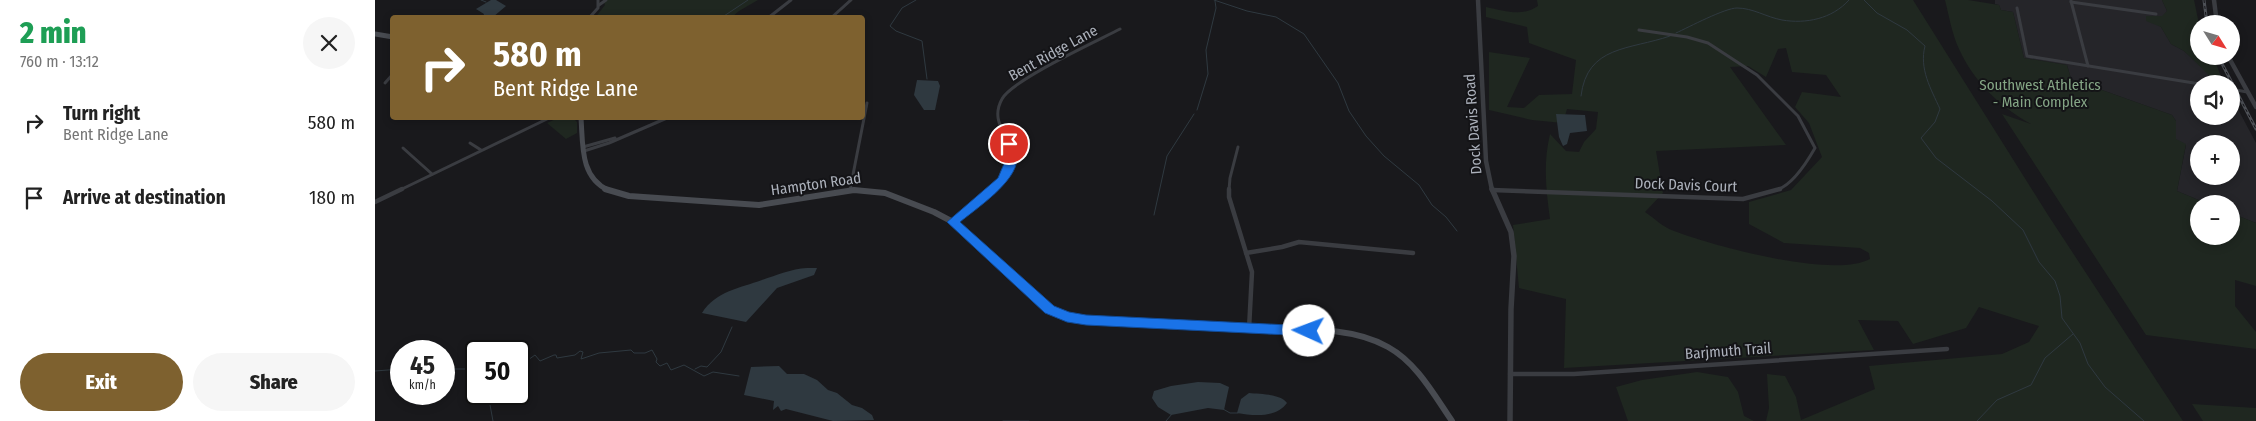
<!DOCTYPE html>
<html lang="en">
<head>
<meta charset="utf-8">
<style>
	:root { --surface:#fff; --page:#f6f6f6; --text:#222; --muted:#767676; --accent:#7e612f }
	body { margin:0; font-family:"Fira Sans Condensed",sans-serif; background:var(--page); color:var(--text); height:100vh; display:flex; flex-direction:column; font-size:19px; white-space:nowrap }
	* { box-sizing:border-box; margin:0 }
	p { font-size:16px; color:var(--muted) }
	.icon { flex:none; width:28px; height:28px; fill:none; stroke:currentColor; stroke-width:2; stroke-linecap:round; stroke-linejoin:round }
	.map { position:relative; flex:1; overflow:hidden }
	.panel { display:flex; flex-direction:column; background:var(--surface); width:375px }
	.panel>* { flex:none }
	.top-card { position:absolute; left:15px; top:15px; width:475px; height:105px; border-radius:5px; box-shadow:0 2px 8px #0003; background:#7e612f; color:#fff; overflow:hidden }
	.needle { width:32px; rotate:127deg }
	.tools { position:absolute; left:1815px; top:15px; display:grid; gap:10px }
	.tools a { display:grid; place-items:center; width:50px; height:50px; border-radius:50%; background:var(--surface); box-shadow:0 2px 8px #0003; font-size:25px }
	.speed { position:absolute; left:15px; top:340px; display:flex; gap:10px; font-size:25px; font-weight:700; text-align:center }
	.speed>* { display:grid; place-content:center; width:65px; height:65px; border-radius:50%; background:var(--surface); box-shadow:0 2px 8px #0003; line-height:1 }
	.speed small { font-size:12px; font-weight:400 }
	.speed .limit { border:2px solid #111; border-radius:8px; background:#fff; color:#111 }
	.pin { position:absolute; display:grid; place-items:center; width:42px; height:42px; color:#fff; margin:-21px; border:2px solid #fff; border-radius:50%; box-shadow:0 1px 5px #0007 }
	.me { position:absolute; width:55px; margin:-28px; rotate:272deg; stroke-linejoin:round; filter:drop-shadow(0 0 4px #0008) }
	.turn { display:flex; align-items:center; gap:18px; height:105px; padding:0 20px; font-size:22px }
	.turn .icon { width:65px; height:65px; stroke-width:2.5 }
	.turn b { display:block; font-size:35px; line-height:42px }
	.round { display:grid; place-items:center; flex:none; width:52px; height:52px; border-radius:26px; background:var(--page) }
	.headline { display:flex; align-items:center; justify-content:space-between; height:85px; padding:0 20px }
	h1 { font-size:30px; font-weight:800; line-height:38px; color:#1e9e55 }
	.action { display:flex; gap:10px; margin-top:auto; padding:10px 20px }
	.action a { flex:1; height:58px; border-radius:30px; background:var(--accent); color:#fff; font-size:20px; font-weight:800; line-height:58px; text-align:center }
	.action a+a { background:var(--page); color:var(--text) }
	ul { padding:0; list-style:none }
	li { display:flex; align-items:center; gap:15px; height:75px; padding:0 20px }
	li div { flex:1 }
	li b { display:block; font-size:19px }
	li em { font-style:normal }
	main { display:flex; flex:1; min-height:0 }
	.map>svg:first-child { display:block }
</style>
</head>
<body>
<main>
<section class="panel">
<div class="headline"><div><h1>2 min</h1><p>760 m · 13:12</p></div><a class="round"><svg class="icon" aria-label="close" viewBox="0 0 24 24"><path d="M6 6l12 12M18 6L6 18"/></svg></a></div>
<ul>
<li><svg class="icon" aria-label="right" viewBox="0 0 24 24"><path d="M7 20v-9h11M14 6l5 5-5 5"/></svg><div><b>Turn right</b><p>Bent Ridge Lane</p></div><em>580 m</em></li>
<li><svg class="icon" aria-label="arrive" viewBox="0 0 24 24"><path d="M6 21V4h12l-3 4 3 4H6"/></svg><div><b>Arrive at destination</b></div><em>180 m</em></li>
</ul>
<div class="action"><a>Exit</a><a>Share</a></div>
</section>
<div class="map">
<svg width="1881" height="421" viewBox="0 0 1881 421">
	<rect width="100%" height="100%" fill="#19191c"/>
	<path fill="#252529" fill-rule="evenodd" d="M1620,0H1787L1792,11L1788,16H1772L1786,27L1796,44L1809,51L1845,84H1824V116H1856V96L1881,143V223L1856,213V204H1833L1802,191L1811,145L1800,139L1801,121L1797,115L1696,79L1692,65L1649,58L1638,12L1626,10L1624,5L1620,4ZM1824,144H1856V176H1824Z"/>
	<g fill="#1f2720" fill-rule="evenodd">
		<path d="M228,0H383L364,11L357,17L220,18L230,5Z"/>
		<path d="M1162,0H1538L1673,215L1808,421H1391L1394,408L1392,374L1410,376L1421,397L1426,420L1500,389L1494,366L1627,354L1654,342L1664,326L1604,307L1591,328L1538,344L1523,321L1483,320L1499,350L1189,368L1191,299L1144,288L1138,225L1175,219C1171,189 1168,164 1175,134L1191,151L1204,152L1209,142L1221,129L1223,112L1192,109L1188,123L1157,120L1114,110V52L1155,58L1132,107L1149,108L1164,95L1197,94L1201,60L1154,43L1152,27L1111,17V7C1130,11 1147,17 1163,6ZM1411,48L1417,72L1451,75L1466,97L1427,92L1420,107L1434,123L1447,157L1416,190L1374,202V224L1409,243L1485,248L1494,253L1495,259C1458,279 1339,246 1299,231C1289,228 1279,218 1270,212L1288,193L1281,151L1411,145L1355,67L1373,66L1391,77L1403,49Z"/>
		<path d="M1570,0H1593L1624,5L1626,10L1638,12L1649,58L1692,65L1696,79L1797,115L1801,121V139L1811,144L1802,191L1833,204H1824V236H1856V213L1881,223V286L1860,280V306L1881,332V349L1771,335L1627,114L1656,124C1625,107 1599,82 1584,49C1577,34 1574,16 1570,0Z"/>
		<path d="M1787,0H1819L1824,24V56H1838L1849,84L1839,80L1809,51L1796,44L1786,27L1771,21V16H1787L1792,11Z"/>
		<path d="M183,118H198L202,122V133L191,139L172,123Z"/>
		<path d="M1322,372L1353,377L1363,392L1369,416L1379,421H1253L1241,387L1267,380Z"/>
		<path d="M1817,404L1881,408V421H1828Z"/>
	</g>
	<g fill="#2f3940">
		<path d="M116,0H121L131,6L118,17H108L109,14L101,9Z"/>
		<path d="M542,80L563,81L565,86L560,110H549L539,95Z"/>
		<path d="M1181,114L1210,115L1212,131L1195,133L1192,144L1188,146L1184,137Z"/>
		<path d="M432,268H442L439,275L402,288L371,322L327,313C341,291 365,288 387,280C402,275 416,269 432,268Z"/>
		<path d="M404,366L412,374H429L442,380L453,390L462,393L477,405L487,408L497,415L499,420L458,421L411,409L406,411L403,406L398,410L399,401L369,395L376,367Z"/>
		<path d="M823,382L845,383L854,387L849,410L833,408L796,415L783,407L777,398L779,391L796,386Z"/>
		<path d="M874,393C885,394 906,394 912,403C901,418 879,416 862,413L866,399Z"/>
	</g>
	<g fill="none" stroke-linecap="round" stroke-linejoin="round">
		<g stroke="#2f3940" stroke-width="1">
			<path d="M106,0L111,2"/>
			<path d="M541,0L527,8L515,26L521,31L547,41L552,79"/>
			<path d="M839,0L872,11L901,17L929,34L963,83L974,111L991,136L1009,156L1044,185L1057,205L1071,217L1082,231"/>
			<path d="M1489,0L1502,13L1532,30L1550,46C1544,69 1556,89 1565,109L1560,122L1546,138L1561,158L1617,201L1648,230L1664,262L1680,281L1685,296L1687,318L1705,343L1713,364L1730,387L1769,421"/>
			<path d="M346,18L373,0"/>
			<path d="M1301,33C1314,27 1350,8 1362,8C1378,8 1391,17 1407,20C1431,24 1457,19 1474,0"/>
			<path d="M1206,96C1212,45 1255,50 1295,36"/>
			<path d="M822,110L833,74L831,50L841,8L840,1"/>
			<path d="M779,215L792,156L819,114"/>
			<path d="M144,362L153,360L160,355L165,361L179,355H181L182,358L200,355L205,351L208,352L206,359L224,353L256,350L259,353H270L277,350L282,359L281,362L285,366L292,363L296,370L309,365L329,376L338,372L364,376"/>
			<path d="M69,369H101"/>
			<path d="M320,369L326,366L332,367L346,352L357,327"/>
			<path d="M96,370L101,374"/>
			<path d="M0,371L26,369"/>
			<path d="M113,394L118,421"/>
			<path d="M848,409L855,413H863"/>
			<path d="M628,421H654"/>
			<path d="M791,421L797,414"/>
			<path d="M1602,421L1622,400L1656,385L1670,358L1698,334"/>
		</g>
		<g stroke="#3a3c41" stroke-width="3">
			<path d="M1696,1L1713,66"/>
			<path d="M1696,2L1781,14"/>
			<path d="M224,5L231,0"/>
			<path d="M1642,8L1652,56L1825,84"/>
			<path d="M214,18L223,8V0"/>
			<path d="M393,18L416,0"/>
			<path d="M456,18L476,0"/>
			<path d="M1264,30L1312,37L1333,43L1382,75L1423,116L1440,148C1432,162 1417,186 1401,190"/>
			<path d="M10,83L18,74"/>
			<path d="M1856,89L1872,92"/>
			<path d="M95,143L106,150"/>
			<path d="M208,147L240,138"/>
			<path d="M28,148L57,174"/>
			<path d="M209,151L234,143L292,118"/>
			<path d="M25,190L174,118"/>
			<path d="M475,190L492,103"/>
			<path d="M618,190C662,146 608,133 627,99C637,80 722,41 745,29"/>
			<path d="M854,190L855,178L863,147"/>
		</g>
		<g stroke="#3a3c41" stroke-width="4.5">
			<path d="M854,189V197L877,272L874,329"/>
			<path d="M1117,190L1368,199L1405,189"/>
			<path d="M0,202L27,189"/>
			<path d="M578,222L619,189"/>
			<path d="M871,253L907,247L924,242L1038,253"/>
			<path d="M1135,374H1199L1572,349"/>
		</g>
		<g stroke="#3a3c41" stroke-width="4.5">
			<path d="M1103,0L1111,161L1117,190"/>
			<path d="M1839,0L1842,24"/>
			<path d="M1853,56L1881,107"/>
		</g>
		<path stroke="#3a3c41" stroke-width="5.5" d="M1117,189L1136,232L1139,256L1136,309L1135,421"/>
		<g stroke="#484b51" stroke-width="5">
			<path d="M0,34L18,37"/>
			<path d="M206,118C208,145 205,177 233,190"/>
		</g>
		<path stroke="#484b51" stroke-width="6" d="M230,189L254,196L384,205L479,190L510,193L559,212L578,222L668,305L692,317L711,320C765,323 820,327 874,329C919,331 972,324 1013,347C1042,363 1059,395 1077,421"/>
		<g stroke="#4d5056" stroke-width="3">
			<g id="rail">
				<path d="M1829,0L1832,24"/>
				<path d="M1843,56L1881,129"/>
			</g>
		</g>
		<use href="#rail" stroke="#141417" stroke-width="1" stroke-dasharray="3" stroke-linecap="butt"/>
	</g>
	<path fill="#1a73e8" stroke="#114b97" d="M634,140L639,144C640,148 642,154 642,159C641,182 602,208 585,222L679,306L694,312L711,315L934,326L939,328L941,331L939,335L934,336L711,325L692,322L670,313L572,222L623,178L631,159L628,144Z"/>
	<g text-anchor="middle" stroke-width="4" stroke-linejoin="round" paint-order="stroke">
		<g font-size="15" fill="#acb1bb" stroke="#141417">
			<text transform="translate(678 53) rotate(-29)" y="5">Bent Ridge Lane</text>
			<text transform="translate(1098 124) rotate(-94)" y="5">Dock Davis Road</text>
			<text transform="translate(441 184) rotate(-8)" y="5">Hampton Road</text>
			<text transform="translate(1311 185) rotate(2)" y="5">Dock Davis Court</text>
			<text transform="translate(1353 351) rotate(-4)" y="5">Barjmuth Trail</text>
		</g>
		<g font-size="15" fill="#84a585" stroke="#141417">
			<text x="1665" y="90">Southwest Athletics<tspan x="1665" dy="17">- Main Complex</tspan></text>
		</g>
	</g>
</svg>
<div class="tools">
<a><svg class="needle" viewBox="-14 -14 28 28"><path d="M0-13l5 13h-10z" fill="#e53935"/><path d="M0 13l5-13h-10z" fill="#767676"/></svg></a>
<a><svg class="icon" aria-label="sound" viewBox="0 0 24 24"><path d="M4 9h4l5-4v14l-5-4H4zM17 9q2 3 0 6"/></svg></a>
<a>+</a>
<a>−</a>
</div>
<div class="speed"><div>45<small>km/h</small></div><div class="limit">50</div></div>
<div class="pin" style="left:634px;top:144px;background:#d93025"><svg class="icon" aria-label="arrive" viewBox="0 0 24 24"><path d="M6 21V4h12l-3 4 3 4H6"/></svg></div>
<svg class="me" style="left:934px;top:331px" viewBox="-20 -20 40 40"><circle r="19" fill="#fff"/><path d="M0-13L10 11 0 6-10 11z" fill="#1a73e8"/></svg>
<div class="top-card">
<div class="turn"><svg class="icon" aria-label="right" viewBox="0 0 24 24"><path d="M7 20v-9h11M14 6l5 5-5 5"/></svg><div><b>580 m</b>Bent Ridge Lane</div></div>
</div>
</div>
</main>
</body>
</html>
